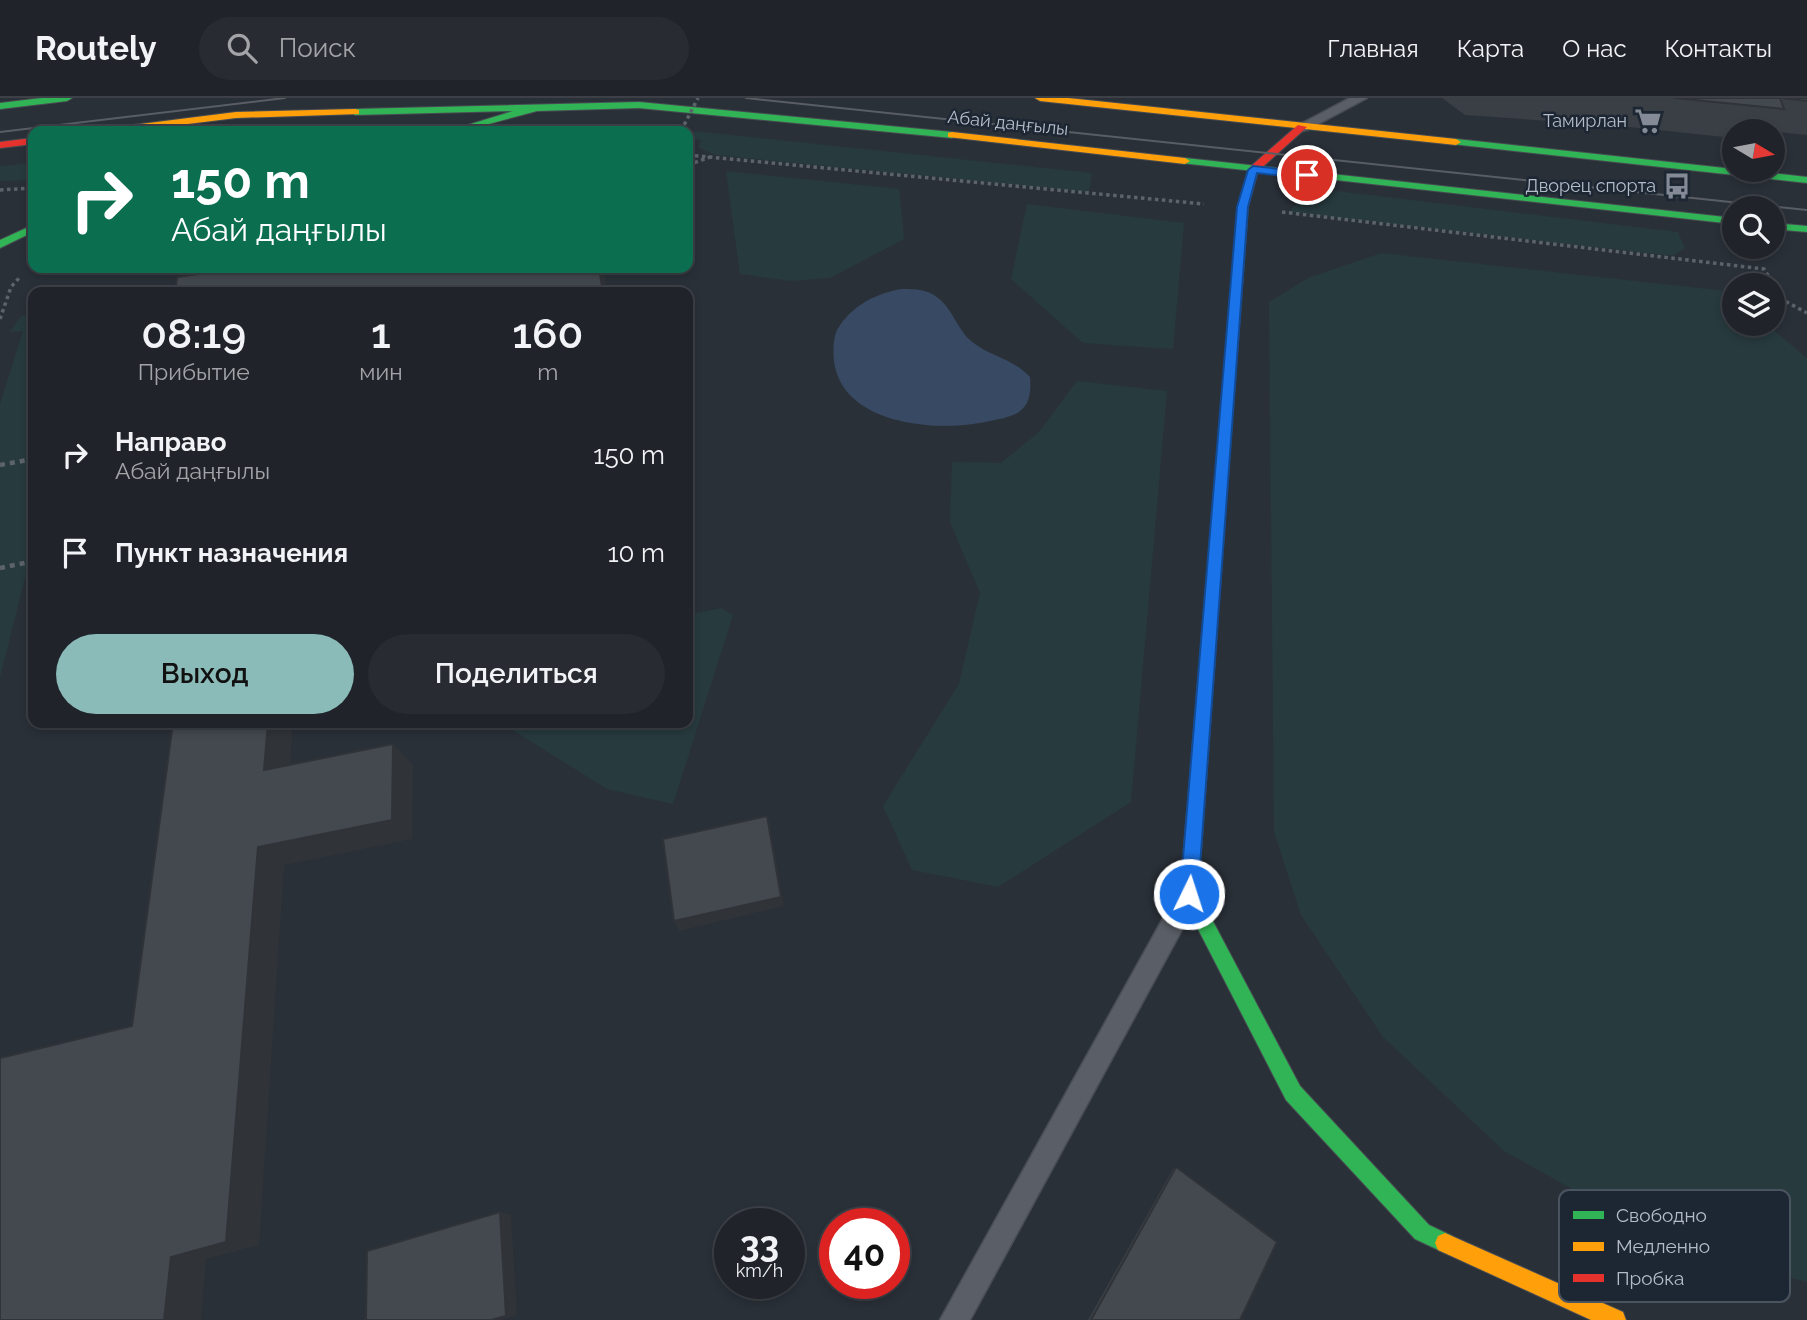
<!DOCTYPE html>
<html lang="ru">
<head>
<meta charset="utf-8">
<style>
	:root { --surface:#20242a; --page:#282c32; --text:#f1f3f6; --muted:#a2a4a8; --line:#3d4147; --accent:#8bbbb9 }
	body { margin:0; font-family:Raleway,sans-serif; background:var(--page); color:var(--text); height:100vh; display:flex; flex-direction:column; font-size:26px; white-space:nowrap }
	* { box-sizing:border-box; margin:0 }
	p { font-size:23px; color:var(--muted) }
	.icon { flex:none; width:38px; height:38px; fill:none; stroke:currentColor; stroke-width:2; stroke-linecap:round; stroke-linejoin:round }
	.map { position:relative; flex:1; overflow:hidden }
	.details { position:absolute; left:28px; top:189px; width:665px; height:441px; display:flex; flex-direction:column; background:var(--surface); border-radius:14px; box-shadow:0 4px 10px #0003,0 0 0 2px var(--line) }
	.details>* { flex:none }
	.hud { position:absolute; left:28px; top:28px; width:665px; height:147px; border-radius:14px; box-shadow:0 4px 10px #0003,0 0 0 2px var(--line); background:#0b6e4f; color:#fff; overflow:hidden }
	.needle { width:46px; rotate:100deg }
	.tools { position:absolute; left:1722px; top:21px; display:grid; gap:14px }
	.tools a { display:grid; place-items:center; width:63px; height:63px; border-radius:50%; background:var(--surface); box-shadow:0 4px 10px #0003,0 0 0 2px var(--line); font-size:35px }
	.speed { position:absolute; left:714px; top:1110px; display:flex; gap:14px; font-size:35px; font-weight:700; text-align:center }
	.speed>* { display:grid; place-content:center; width:91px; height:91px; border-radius:50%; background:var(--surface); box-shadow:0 4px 10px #0003,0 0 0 2px var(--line); line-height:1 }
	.speed small { font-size:18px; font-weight:400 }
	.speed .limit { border:10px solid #d22; background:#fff; color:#111 }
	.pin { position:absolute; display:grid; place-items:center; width:60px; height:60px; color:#fff; margin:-30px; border:4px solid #fff; border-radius:50%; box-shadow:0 2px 7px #0007 }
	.me { position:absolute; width:77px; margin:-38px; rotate:4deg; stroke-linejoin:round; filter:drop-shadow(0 0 5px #0008) }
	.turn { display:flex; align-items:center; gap:24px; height:147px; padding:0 28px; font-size:32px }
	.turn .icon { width:91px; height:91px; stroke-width:2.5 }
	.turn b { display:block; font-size:49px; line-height:60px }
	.eta { display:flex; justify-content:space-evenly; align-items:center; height:119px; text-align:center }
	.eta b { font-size:42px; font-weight:600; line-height:49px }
	.primary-button { display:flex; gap:14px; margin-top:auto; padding:14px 28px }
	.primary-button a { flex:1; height:80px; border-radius:42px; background:var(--accent); color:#111; font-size:28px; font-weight:600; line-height:80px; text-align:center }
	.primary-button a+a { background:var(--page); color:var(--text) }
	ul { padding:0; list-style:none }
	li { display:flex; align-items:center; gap:21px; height:98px; padding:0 28px }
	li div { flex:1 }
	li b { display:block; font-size:26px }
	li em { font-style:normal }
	header { display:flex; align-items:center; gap:42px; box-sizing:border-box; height:98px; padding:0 35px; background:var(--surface); border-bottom:2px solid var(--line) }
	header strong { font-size:33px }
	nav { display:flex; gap:38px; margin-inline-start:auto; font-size:24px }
	.search { width:490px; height:63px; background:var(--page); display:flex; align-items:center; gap:18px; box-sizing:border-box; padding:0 24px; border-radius:38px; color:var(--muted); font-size:26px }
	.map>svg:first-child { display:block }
</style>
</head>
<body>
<header>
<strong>Routely</strong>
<div class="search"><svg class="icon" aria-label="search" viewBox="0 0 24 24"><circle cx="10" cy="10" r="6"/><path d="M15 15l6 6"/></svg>Поиск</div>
<nav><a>Главная</a><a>Карта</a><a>О нас</a><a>Контакты</a></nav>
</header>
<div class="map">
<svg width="1807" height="1222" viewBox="0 0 1807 1222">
	<rect width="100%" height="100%" fill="#2a3038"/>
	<g fill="#273a3e">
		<path d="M694,33L1092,75L1089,94L715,57L698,49L701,42L690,41Z"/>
		<path d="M33,65V82L0,83V68Z"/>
		<path d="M726,73L899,91L904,141L830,180L790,183L740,176Z"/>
		<path d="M1328,92L1678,134L1685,150L1673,158L1289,114L1303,99Z"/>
		<path d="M1027,106L1184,125L1173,251L1083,245L1011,181Z"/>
		<path d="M1381,155L1726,193L1734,199V226H1766L1807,260V1184L1676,1149L1504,1053L1383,939L1301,817L1274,734L1269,204L1308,180Z"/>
		<path d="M33,216V448L0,579V306L23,233L10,234L21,218Z"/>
		<path d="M1077,283L1167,293L1131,704L998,789L912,772L883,708L959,586L980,495L950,424L952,364L1001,365L1039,334Z"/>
		<path d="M721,510L733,517L673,706L607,691L501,625H688V517Z"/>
	</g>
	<path fill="#384963" d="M902,191C916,191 927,191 938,200C954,212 958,235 975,246C993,259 1015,262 1030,279C1031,290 1031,305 1020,313C1013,319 999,321 990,323C940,335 842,328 834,263C833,253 833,241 837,232C851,208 876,195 902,191Z"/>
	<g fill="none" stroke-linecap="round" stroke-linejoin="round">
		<g stroke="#484c53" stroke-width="3">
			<g id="lane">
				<path d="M1350,0H1367L1307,32L1302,33L1295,29Z"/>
				<path d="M1189,785L1197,788L1201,796L1197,804L970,1222H940L1181,788Z"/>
			</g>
		</g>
		<g stroke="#484c53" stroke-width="2">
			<g id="fast">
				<path d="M42,0H72L67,3L0,11V5Z"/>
				<path d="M639,4L952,34L957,37L952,40L639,10L537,13L463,33H448L513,13L355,17L350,14L355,11Z"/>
				<path d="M1456,41L1807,79V85L1452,46V42Z"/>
				<path d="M1185,60L1734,120V126L1181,65L1180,63Z"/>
				<path d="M1773,125L1807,128V134L1773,131Z"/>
				<path d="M33,127V134L0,150V142Z"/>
				<path d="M1226,318L1232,323L1198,795L1300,988L1429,1127L1452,1138L1455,1145L1452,1152L1445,1155L1415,1141L1286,1002L1180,796L1220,323Z"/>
			</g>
		</g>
		<g stroke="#484c53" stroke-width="2">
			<g id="slow">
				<path d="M1035,0H1068L1456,41L1461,44L1456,47L1040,3Z"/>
				<path d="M355,11L359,12V16L236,20L131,33H104L109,30L236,14Z"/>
				<path d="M952,34L1185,60L1190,63L1185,66L948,39V35Z"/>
				<path d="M1445,1135L1623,1214L1626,1222H1591L1438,1152L1435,1145L1438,1138Z"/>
			</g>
		</g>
		<g stroke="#484c53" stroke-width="2">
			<g id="jam">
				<path d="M1298,27L1307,29L1258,73L1248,109L1232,323L1226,328L1220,323L1238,109L1249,70Z"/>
				<path d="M33,40V46L0,50V44Z"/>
			</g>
		</g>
		<g stroke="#5d636a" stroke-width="3.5" stroke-dasharray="3.5 3.5" stroke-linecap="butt">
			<path d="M688,57L1204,106"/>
			<path d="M688,67L710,59"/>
			<path d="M0,92L33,90"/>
			<path d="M1282,114L1764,171L1783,202L1807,215"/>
			<path d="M0,221L11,189L20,179"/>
		</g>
		<g stroke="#5d636a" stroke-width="4.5" stroke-dasharray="5 5" stroke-linecap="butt">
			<path d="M0,367L33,361"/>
			<path d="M0,470L29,464"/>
		</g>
		<use href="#lane" fill="#5a5e66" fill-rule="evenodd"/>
		<use href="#fast" fill="#30b455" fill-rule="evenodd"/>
		<use href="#slow" fill="#ff9f0a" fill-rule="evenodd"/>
		<use href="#jam" fill="#e5322d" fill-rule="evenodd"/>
		<g stroke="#595d64" stroke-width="2">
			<path d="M746,0L1807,112"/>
			<path d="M0,34L285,0"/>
		</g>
		<path stroke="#5d636a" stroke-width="3.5" stroke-dasharray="3.5 3.5" stroke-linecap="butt" d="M681,33L698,0"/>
	</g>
	<g fill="#3a3f45">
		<path d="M1442,0H1807V37L1768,33H1734V40L1620,28L1465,17Z"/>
		<path d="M1176,1069L1240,1222H1088L1173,1071Z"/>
	</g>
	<g fill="#303338">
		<path d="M599,170H604L607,194H603Z"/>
		<path d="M268,625H283L292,633L289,692L264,672Z"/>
		<path d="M393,646L413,667L412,741L284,767L259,1147L206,1161L201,1222H164L171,1159L258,749Z"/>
		<path d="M767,718L770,729L784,808L679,833L674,823Z"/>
		<path d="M500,1114L511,1117L517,1217L501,1222H491Z"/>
	</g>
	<g fill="#444950" stroke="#303338" stroke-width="2">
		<path d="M1674,0H1780L1784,11Z"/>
		<path d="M1783,0H1807V3Z"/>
		<path d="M240,170H599L603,194H175L177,179Z"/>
		<path d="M173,625H268L264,672L393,646L392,722L258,749L226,1144L171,1159L164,1222H0V960L132,928Z"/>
		<path d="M767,718L781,799L674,823L663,741Z"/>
		<path d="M1176,1069L1277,1144L1240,1222H1091Z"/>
		<path d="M500,1114L506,1218L491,1222H366L367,1153Z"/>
	</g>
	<path fill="#1a73e8" stroke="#114b97" stroke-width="2" d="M1253,68L1307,74L1312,77L1307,81L1257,75L1248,109L1198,796L1196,802L1189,805L1183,802L1180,796L1237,109L1248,72Z"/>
	<defs>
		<g id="supermarket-bare" transform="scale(2.1)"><path d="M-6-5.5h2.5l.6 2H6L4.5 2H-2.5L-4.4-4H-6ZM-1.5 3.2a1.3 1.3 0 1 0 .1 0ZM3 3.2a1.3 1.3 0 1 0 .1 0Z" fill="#848b96" stroke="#1d2633" stroke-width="2.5" paint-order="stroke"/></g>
		<g id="bus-bare" transform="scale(2.1)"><path d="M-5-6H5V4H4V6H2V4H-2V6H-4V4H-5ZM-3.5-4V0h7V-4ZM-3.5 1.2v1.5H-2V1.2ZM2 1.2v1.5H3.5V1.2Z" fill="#848b96" stroke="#1d2633" stroke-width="2.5" paint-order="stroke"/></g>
	</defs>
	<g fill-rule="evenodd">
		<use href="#supermarket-bare" x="1648" y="23"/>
		<use href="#bus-bare" x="1677" y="88"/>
	</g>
	<g text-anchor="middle" stroke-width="5" stroke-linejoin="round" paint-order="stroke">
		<g font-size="18" fill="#b4bcc9" stroke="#1d2633" text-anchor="end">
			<text x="1627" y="29">Тамирлан</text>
			<text x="1656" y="94">Дворец спорта</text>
		</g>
		<g font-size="18" fill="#b4bcc9" stroke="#1d2633">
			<text transform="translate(1008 25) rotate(6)" y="6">Абай даңғылы</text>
		</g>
	</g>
	<rect x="1559" y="1092" width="231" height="112" rx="10" fill="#1d2633" stroke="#4a5360" stroke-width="2"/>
	<rect x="1573" y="1113" width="31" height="8" fill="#30b455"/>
	<rect x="1573" y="1144" width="31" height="9" fill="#ff9f0a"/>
	<rect x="1573" y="1176" width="31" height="8" fill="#e5322d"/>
	<g font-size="19" fill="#b4bcc9">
		<text x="1616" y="1124">Свободно</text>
		<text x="1616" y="1155">Медленно</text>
		<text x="1616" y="1187">Пробка</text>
	</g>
</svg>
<div class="tools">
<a><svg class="needle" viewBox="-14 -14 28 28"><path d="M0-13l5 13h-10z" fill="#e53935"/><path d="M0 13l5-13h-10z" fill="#a2a4a8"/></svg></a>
<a><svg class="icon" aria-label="search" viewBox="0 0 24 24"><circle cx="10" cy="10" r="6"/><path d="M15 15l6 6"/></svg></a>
<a><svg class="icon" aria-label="layers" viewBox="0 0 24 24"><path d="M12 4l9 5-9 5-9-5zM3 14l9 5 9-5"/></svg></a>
</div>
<div class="speed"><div>33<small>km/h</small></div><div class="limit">40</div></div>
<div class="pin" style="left:1307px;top:77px;background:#d93025"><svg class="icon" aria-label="arrive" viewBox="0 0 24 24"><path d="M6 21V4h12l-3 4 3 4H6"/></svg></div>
<svg class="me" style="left:1189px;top:796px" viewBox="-20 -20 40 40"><circle r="17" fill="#1a73e8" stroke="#fff" stroke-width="3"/><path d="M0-11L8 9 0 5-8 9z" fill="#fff"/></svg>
<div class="hud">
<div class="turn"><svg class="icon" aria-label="right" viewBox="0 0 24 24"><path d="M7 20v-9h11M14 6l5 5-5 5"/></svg><div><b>150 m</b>Абай даңғылы</div></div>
</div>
<section class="details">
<div class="eta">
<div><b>08:19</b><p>Прибытие</p></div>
<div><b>1</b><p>мин</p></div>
<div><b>160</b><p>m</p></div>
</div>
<ul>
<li><svg class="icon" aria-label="right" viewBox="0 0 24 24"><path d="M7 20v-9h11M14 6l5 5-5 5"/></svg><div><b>Направо</b><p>Абай даңғылы</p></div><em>150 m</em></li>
<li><svg class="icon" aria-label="arrive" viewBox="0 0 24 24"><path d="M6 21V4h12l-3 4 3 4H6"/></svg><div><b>Пункт назначения</b></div><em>10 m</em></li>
</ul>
<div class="primary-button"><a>Выход</a><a>Поделиться</a></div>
</section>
</div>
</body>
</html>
